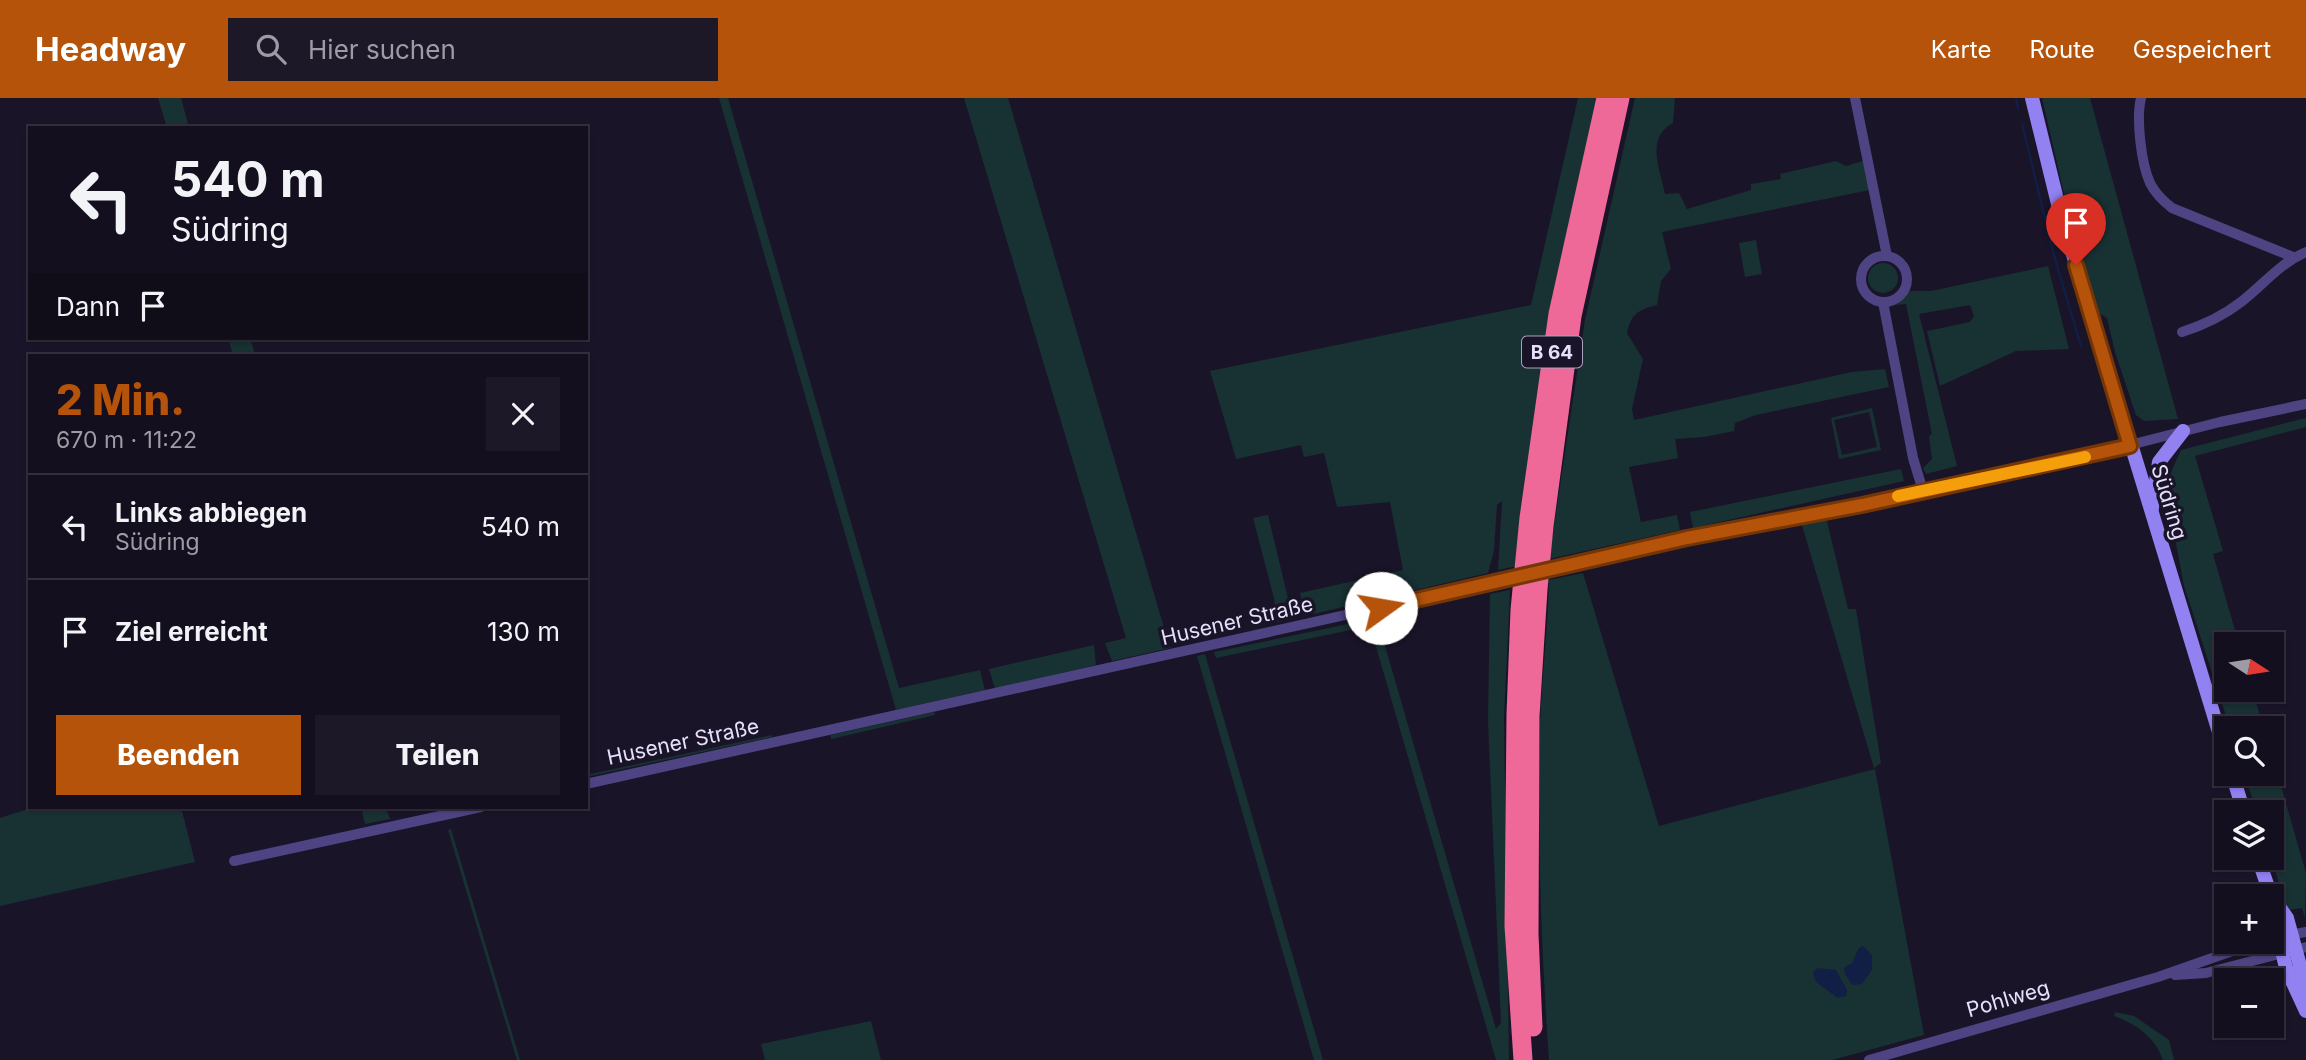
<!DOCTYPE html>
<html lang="de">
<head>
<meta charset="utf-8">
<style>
	:root { --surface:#140f1f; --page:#1d1828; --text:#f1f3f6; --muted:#9d9ca4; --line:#332f3d; --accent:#b45309 }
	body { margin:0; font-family:Inter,sans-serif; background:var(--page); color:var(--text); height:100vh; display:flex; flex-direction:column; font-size:26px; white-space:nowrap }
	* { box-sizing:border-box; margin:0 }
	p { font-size:23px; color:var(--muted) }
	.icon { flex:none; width:38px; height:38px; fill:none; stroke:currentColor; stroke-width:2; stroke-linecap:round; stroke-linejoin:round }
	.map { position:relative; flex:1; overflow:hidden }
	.side { position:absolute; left:28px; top:256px; width:560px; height:455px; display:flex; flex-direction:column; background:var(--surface); border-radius:0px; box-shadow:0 2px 5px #0004,0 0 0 2px var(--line) }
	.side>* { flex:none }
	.guide { position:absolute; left:28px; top:28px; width:560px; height:214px; border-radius:0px; box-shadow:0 2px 5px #0004,0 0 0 2px var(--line); background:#140f1f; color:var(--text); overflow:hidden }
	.needle { width:46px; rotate:102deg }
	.controls { position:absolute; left:2214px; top:534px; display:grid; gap:14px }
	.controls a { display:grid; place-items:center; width:70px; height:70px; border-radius:0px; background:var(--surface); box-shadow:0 2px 5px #0004,0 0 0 2px var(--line); font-size:35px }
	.pin { position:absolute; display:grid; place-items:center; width:60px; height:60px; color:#fff; margin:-72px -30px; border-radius:50% 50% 50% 0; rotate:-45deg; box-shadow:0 0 7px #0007 }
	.pin .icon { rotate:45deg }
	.me { position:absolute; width:77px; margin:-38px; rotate:77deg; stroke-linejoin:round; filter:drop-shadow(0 0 5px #0008) }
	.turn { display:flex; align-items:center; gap:24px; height:147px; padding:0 28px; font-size:32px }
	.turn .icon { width:91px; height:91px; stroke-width:2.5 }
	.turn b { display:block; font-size:49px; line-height:60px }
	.then { display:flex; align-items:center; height:66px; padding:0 28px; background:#0003; gap:14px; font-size:26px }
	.round { display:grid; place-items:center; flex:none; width:74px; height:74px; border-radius:0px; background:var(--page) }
	.head { display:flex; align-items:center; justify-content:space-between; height:119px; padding:0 28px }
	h1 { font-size:42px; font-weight:800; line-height:52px; color:var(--accent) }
	.action { display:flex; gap:14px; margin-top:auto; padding:14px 28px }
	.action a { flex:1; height:80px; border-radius:0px; background:var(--accent); color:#fff; font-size:28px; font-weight:800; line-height:80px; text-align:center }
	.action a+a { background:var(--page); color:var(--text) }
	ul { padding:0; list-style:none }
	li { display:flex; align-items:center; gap:21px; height:105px; padding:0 28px; border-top:2px solid var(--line) }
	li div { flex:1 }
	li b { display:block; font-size:26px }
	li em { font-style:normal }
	header { display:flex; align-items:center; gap:42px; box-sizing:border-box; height:98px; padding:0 35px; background:var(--accent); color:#fff }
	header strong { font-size:33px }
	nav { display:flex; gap:38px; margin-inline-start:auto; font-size:24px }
	.search { width:490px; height:63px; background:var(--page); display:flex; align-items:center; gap:18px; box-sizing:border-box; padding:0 24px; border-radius:0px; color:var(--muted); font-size:26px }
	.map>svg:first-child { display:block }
</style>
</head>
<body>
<header>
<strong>Headway</strong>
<div class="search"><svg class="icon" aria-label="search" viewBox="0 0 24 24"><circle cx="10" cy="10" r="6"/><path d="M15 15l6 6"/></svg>Hier suchen</div>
<nav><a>Karte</a><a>Route</a><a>Gespeichert</a></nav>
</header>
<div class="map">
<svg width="2306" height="962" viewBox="0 0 2306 962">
	<rect width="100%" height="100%" fill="#1a1429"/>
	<g fill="#183133" fill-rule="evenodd">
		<path d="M158,0H181L189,30H167Z"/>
		<path d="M719,0H728L899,590L980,572L985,592L896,612Z"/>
		<path d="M964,0H1008L1170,550L1112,563L1105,545L1126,540Z"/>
		<path d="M1578,0H1600L1517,468L1498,472L1502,403L1497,407L1494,453L1488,475L1305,518L1300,495L1403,472L1390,404L1337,409L1324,355L1304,359L1301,347L1236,361L1210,273L1531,207Z"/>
		<path d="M1635,0H1675L1673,25C1645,40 1660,71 1665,96L1679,95L1687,111L1751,92V86L1781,81L1780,76L1836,63L1846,68L1863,63L1870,92L1662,134L1671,171L1661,183L1657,207C1638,212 1631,216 1627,235L1643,261L1632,311L1634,322L1852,274L1885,271L1889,289L1756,317L1735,325L1734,333L1704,339L1675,341L1678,360L1629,369L1641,424L1677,417L1680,432L1549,461L1585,222Z"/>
		<path d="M2042,0H2090L2178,321L2144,323L2136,317L2115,254L2107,220L2097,214L2068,113Z"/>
		<path d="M1756,142L1762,176L1745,179L1739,145Z"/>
		<circle cx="1883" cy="180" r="15"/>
		<path d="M2048,168L2069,251L2016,253L1940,288L1927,233L1970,224L1974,218L1970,207L1919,216L1957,368L1926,376L1923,370L1932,361L1929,338L1932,336L1906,206L1896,207L1910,193H1931Z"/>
		<path d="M228,240H250L255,257H233Z"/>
		<path d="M1872,310L1881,352L1839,361L1831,320ZM1869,314L1877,349L1842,357L1834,322Z"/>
		<path d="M2306,320V329L2195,358L2223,453L2213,456L2239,546H2226V592H2252L2264,630H2230L2184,488L2165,387L2181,352Z"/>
		<path d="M1901,371L1904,383L1693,430L1690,414Z"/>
		<path d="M1268,417L1293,521L1277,524L1274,500L1253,420Z"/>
		<path d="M1826,419L1848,511H1856L1881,665L1874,670L1801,424Z"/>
		<path d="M1583,475L1659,728L1875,671L1924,937L1832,962H1549C1541,850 1537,738 1540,626C1542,578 1548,530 1549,482Z"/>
		<path d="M1510,492L1504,620L1509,962H1496L1370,528L1216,560L1214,554L1377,520L1496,931L1501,925L1488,623L1490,496Z"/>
		<path d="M1094,547L1096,567L995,591L989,571Z"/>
		<path d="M1205,556L1207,563L1323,962H1314L1197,558Z"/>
		<path d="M934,614L935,617L831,641V637Z"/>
		<path d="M772,637V639L586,679V677Z"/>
		<path d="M2272,657L2306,775L2305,820L2302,810L2288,812L2271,760L2272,714H2257L2244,676H2272Z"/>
		<path d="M34,709H181L195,764L0,808V720Z"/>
		<path d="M361,709H386L390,721L365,726Z"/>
		<path d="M451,731L520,962H517L448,732Z"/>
		<path d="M2115,914L2134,918L2169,942L2174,962H2163C2155,939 2136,926 2114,918Z"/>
		<path d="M871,923L881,962H765L761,946Z"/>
	</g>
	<g fill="#111e45">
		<path d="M1863,848L1872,857V872L1862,886L1852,887L1845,876L1844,870L1852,865L1859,850Z"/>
		<path d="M1817,870L1836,872L1847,892L1846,898L1838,900L1816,884L1813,875Z"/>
	</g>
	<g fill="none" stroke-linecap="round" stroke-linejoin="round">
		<g stroke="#111e45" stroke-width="2.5">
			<path d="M2016,0L2018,10"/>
			<path d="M2022,26L2055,161L2081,248"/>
		</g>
		<g stroke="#4e4483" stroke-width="10">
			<path d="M1855,0L1887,158"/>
			<path d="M2141,0C2136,20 2141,65 2150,85C2155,95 2163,103 2172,110L2293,159"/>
			<circle cx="1884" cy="181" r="23"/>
			<path d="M1883,204L1913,360L1923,393"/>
			<path d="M2182,234C2204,227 2223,218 2241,204C2263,187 2280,165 2306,154"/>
			<path d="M1565,468L1687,440L1862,407L2071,362L2220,324L2306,306"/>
			<path d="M586,686L1498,483"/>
			<path d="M234,763L481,709"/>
			<path d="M2272,840L2306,834"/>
			<path d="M2175,877L2206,875L2306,849"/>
			<path d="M1869,962L2158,879L2258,844"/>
		</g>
		<g stroke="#9181f1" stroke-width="14">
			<path d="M2032,0L2060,114L2226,657"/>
			<path d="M2152,410L2159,364L2183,333"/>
			<path d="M2232,676L2244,714"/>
			<path d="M2258,760L2271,798"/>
			<path d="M2272,799L2287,820L2299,864L2306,899"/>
			<path d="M2272,811L2286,870L2306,913"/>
			<path d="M2244,847L2246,844"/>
		</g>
		<g stroke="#ee6898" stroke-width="19">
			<path d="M1533,929L1529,836L1530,618L1538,491L1544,428L1572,218L1620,0"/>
			<path d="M1523,962L1514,828L1516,616L1520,512L1529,420L1558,216L1606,0"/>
		</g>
		<path stroke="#4e4483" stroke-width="10" d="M1498,483L1565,468"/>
	</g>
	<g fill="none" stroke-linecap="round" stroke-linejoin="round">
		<g stroke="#753606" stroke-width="18">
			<path id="route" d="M1381,510L1687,440L1862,407L2130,348L2076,167"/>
		</g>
		<use href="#route" stroke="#b45309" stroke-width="12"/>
		<path stroke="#f59e0b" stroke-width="12" d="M1898,398L2085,359"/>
	</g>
	<g text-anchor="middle" stroke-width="7" stroke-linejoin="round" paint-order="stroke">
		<rect fill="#1a1429" stroke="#a9a3bd" stroke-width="2" x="1522" y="238.5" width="60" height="31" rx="5"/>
		<g font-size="19" font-weight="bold" fill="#e6e0fc">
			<text x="1552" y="261">B 64</text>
		</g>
		<g font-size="21" fill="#e6e0fc" stroke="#1a1429">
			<text transform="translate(2169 404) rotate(73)" y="7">Südring</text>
			<text transform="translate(1237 523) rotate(-13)" y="7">Husener Straße</text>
			<text transform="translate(683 644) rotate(-12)" y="7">Husener Straße</text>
			<text transform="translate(2008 901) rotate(-16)" y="7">Pohlweg</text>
		</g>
	</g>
</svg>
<div class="controls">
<a><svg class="needle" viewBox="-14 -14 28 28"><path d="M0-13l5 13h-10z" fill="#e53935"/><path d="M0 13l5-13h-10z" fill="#9d9ca4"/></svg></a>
<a><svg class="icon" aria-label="search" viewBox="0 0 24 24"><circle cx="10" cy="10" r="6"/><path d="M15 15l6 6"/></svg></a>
<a><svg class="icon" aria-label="layers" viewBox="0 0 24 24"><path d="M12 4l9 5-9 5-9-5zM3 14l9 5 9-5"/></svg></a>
<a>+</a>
<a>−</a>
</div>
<div class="pin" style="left:2076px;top:167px;background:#d93025"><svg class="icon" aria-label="arrive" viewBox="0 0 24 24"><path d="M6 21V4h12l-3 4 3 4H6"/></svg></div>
<svg class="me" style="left:1381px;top:510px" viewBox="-20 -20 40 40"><circle r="19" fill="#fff"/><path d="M0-13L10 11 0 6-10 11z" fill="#b45309"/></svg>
<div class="guide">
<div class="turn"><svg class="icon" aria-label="left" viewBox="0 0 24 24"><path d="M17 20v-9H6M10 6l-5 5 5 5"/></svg><div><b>540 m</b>Südring</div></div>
<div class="then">Dann<svg class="icon" aria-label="arrive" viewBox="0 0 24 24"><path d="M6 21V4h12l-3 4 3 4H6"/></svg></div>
</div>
<section class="side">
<div class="head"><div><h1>2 Min.</h1><p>670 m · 11:22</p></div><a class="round"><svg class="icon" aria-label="close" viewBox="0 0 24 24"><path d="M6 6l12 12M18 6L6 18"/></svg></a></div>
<ul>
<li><svg class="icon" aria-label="left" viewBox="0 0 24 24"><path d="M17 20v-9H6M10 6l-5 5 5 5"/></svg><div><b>Links abbiegen</b><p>Südring</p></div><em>540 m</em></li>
<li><svg class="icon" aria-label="arrive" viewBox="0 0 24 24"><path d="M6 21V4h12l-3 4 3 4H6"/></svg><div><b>Ziel erreicht</b></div><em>130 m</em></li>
</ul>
<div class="action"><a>Beenden</a><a>Teilen</a></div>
</section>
</div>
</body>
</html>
